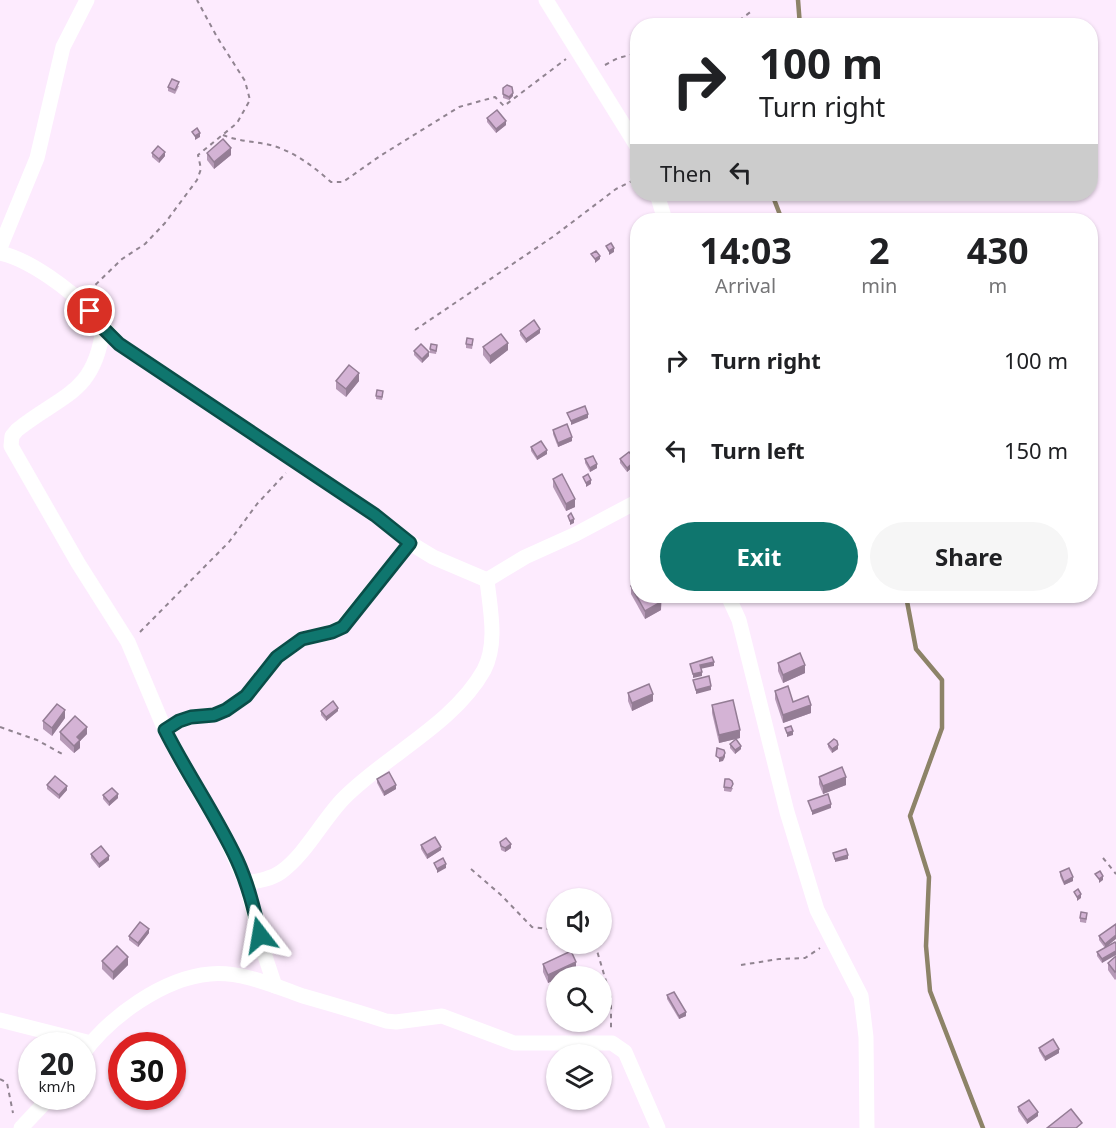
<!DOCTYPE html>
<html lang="en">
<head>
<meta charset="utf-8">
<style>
	:root { --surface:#fff; --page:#f6f6f6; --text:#202124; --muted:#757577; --accent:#0f766e }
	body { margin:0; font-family:"Noto Sans",sans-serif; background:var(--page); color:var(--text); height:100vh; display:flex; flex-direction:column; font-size:22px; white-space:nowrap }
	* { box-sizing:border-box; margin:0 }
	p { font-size:20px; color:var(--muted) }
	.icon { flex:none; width:33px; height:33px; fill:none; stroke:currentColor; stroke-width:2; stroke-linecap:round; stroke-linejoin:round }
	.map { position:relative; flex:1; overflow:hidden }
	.panel { position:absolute; left:630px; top:213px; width:468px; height:390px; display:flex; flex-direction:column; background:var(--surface); border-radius:24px; box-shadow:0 2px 4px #0004 }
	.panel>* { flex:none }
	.hud { position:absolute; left:630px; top:18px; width:468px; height:183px; border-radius:24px; box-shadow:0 2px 4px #0004; background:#fff; color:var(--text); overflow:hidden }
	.fabs { position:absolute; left:546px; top:888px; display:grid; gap:12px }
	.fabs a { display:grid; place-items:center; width:66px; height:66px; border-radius:50%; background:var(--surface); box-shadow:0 2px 4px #0004; font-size:30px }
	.speed { position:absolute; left:18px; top:1032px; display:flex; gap:12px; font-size:30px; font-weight:700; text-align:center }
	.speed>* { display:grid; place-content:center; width:78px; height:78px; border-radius:50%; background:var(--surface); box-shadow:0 2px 4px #0004; line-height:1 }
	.speed small { font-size:15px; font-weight:400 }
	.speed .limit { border:9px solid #d22; background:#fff; color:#111 }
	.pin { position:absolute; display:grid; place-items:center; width:51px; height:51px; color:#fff; margin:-26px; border:3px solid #fff; border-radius:50%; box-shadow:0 2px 6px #0007 }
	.me { position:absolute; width:66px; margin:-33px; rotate:346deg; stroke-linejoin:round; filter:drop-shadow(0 0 4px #0008) }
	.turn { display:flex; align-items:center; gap:21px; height:126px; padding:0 30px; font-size:27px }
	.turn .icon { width:78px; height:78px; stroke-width:2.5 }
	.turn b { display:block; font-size:42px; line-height:51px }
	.then { display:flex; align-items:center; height:57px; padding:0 30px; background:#0003; gap:12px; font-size:22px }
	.eta { display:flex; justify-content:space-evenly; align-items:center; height:102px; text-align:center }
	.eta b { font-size:36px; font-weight:700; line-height:42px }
	.cta { display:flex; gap:12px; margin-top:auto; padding:12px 30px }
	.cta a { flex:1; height:69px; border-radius:36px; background:var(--accent); color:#fff; font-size:24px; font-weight:700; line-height:69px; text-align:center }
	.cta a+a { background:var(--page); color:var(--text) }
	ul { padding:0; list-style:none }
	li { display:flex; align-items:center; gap:18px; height:90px; padding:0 30px }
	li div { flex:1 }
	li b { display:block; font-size:22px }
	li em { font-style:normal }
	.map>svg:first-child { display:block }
</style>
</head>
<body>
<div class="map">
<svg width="1116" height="1128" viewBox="0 0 1116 1128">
	<rect width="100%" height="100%" fill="#fdebfe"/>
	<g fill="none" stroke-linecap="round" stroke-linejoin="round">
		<g stroke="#8d8368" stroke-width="4.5">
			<path d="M798,0L800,26"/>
			<path d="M772,194L782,220"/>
			<path d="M906,596L916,649L942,680V728L910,816L929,877L926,946L930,991L983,1128"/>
		</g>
		<g stroke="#918491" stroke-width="2" stroke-dasharray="4.5 4.5" stroke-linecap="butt">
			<path d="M732,26L753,10"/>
			<path d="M605,65L618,58L638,53"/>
			<path d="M223,135C239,142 257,141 274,146C296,153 314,167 331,182H343L380,156L459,107L495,97L504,106L566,59"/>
			<path d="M89,291L122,259L145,244L165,223L197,180L201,169L198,155L237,123L250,100L245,81L217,37L197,0"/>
			<path d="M415,330L554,236L616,189L638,178"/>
			<path d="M140,632L229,542L257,504L286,473"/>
			<path d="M0,727L37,740L64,755"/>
			<path d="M1103,858L1116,874"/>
			<path d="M471,869L501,895L532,927L556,930"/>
			<path d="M595,944L611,998V1028"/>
			<path d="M741,965L779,959L805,958L820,948"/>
			<path d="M0,1079L7,1083L13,1113"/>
		</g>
		<g stroke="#fff" stroke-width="15">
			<path d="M546,0L638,148"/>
			<path d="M657,194L665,220"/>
			<path d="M0,248L37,158L63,47L87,0"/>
			<path d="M0,253C29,259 71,290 91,312C101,323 109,334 119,344L375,515L410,543L433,557L487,580L525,557L576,534L638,501"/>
			<path d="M103,329C94,394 62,394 17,430L12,436L11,446L78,563L128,642L165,730L185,768L223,832L246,883"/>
			<path d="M728,596L739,620L787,812L817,910L861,996L866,1037L867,1128"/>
			<path d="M165,730L179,721L191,717L214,715L226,710L246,696L277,657L302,639L332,632L343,626L410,543"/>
			<path d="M275,986L264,953L246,883C258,881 271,879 281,872C305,855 322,821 343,799C386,755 453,725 484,670C498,643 490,609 487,580"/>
			<path d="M0,1020L91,1043"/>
			<path d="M82,1055C109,1017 163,978 210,974C241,971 275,986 303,996C331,1004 359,1012 386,1021L396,1022L442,1016L514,1043H612L625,1052L658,1128"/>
			<path d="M21,1128L51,1096"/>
		</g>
	</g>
	<g fill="#b69ab7">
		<path d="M179,86L175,94L168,91V87Z"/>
		<path d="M503,88L513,96L509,100L503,98Z"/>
		<path d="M487,118L506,125L496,133L487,122Z"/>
		<path d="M152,153L165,156L159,163L152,157Z"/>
		<path d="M207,153L231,155L214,169L207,160Z"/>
		<path d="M520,331L540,333L526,343L520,335Z"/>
		<path d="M473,343L472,349L466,348V344Z"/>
		<path d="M483,347L508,350L490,364L483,355Z"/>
		<path d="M437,348L436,354L430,353V349Z"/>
		<path d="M414,351L429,356L422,363L414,355Z"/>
		<path d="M336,381H359L346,397L336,389Z"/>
		<path d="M383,395L382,400L376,399V396Z"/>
		<path d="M553,430L572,441L558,447L553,434Z"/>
		<path d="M531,447L547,454L537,460L531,451Z"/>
		<path d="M585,459L597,468L590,472L585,463Z"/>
		<path d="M620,459L636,464L627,472L620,463Z"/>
		<path d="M553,479L575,507L566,511L553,487Z"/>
		<path d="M631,586L662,596L661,610L645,619L631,594Z"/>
		<path d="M778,663L805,673L783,683L778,671Z"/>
		<path d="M775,691L811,713L783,723L775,699Z"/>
		<path d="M628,693L653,701L632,711L628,701Z"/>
		<path d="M712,705L740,738L719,743L712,713Z"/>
		<path d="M321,711H338L326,721L321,715Z"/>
		<path d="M65,718L52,736L43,729V721Z"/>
		<path d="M60,732L87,734L80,741V748L74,753L60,740Z"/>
		<path d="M730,744L741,749L735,754L730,748Z"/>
		<path d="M828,744L838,749L832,753L828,747Z"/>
		<path d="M819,777L846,785L823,794L819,784Z"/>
		<path d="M377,779L396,789L384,796L377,783Z"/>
		<path d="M47,785L67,790L59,799L47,789Z"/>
		<path d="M724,787L733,788L731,792L724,791Z"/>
		<path d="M103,795L118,798L109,806L103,799Z"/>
		<path d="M500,842L511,848L505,852L501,850Z"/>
		<path d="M421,845L441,850L427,859L421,849Z"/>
		<path d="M91,854L109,860L99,868L91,858Z"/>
		<path d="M1060,872L1073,881L1064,885L1060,876Z"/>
		<path d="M1087,917L1086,923L1080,922V918Z"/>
		<path d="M1116,924L1105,948L1099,940V936Z"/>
		<path d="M149,933L138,947L129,940V936Z"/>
		<path d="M1116,944L1102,963L1097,956V952Z"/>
		<path d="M1116,956V979L1115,980L1108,970V963Z"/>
		<path d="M102,961L128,965L113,980L102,969Z"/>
		<path d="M543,964L576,970L556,976V979L548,983L543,972Z"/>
		<path d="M667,995L686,1016L679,1019L667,999Z"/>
		<path d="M1039,1048L1059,1053L1045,1061L1039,1051Z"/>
		<path d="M1018,1107L1038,1116L1027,1124L1018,1111Z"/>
	</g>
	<g fill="#947d95">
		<path d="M513,93V96L509,100V97Z"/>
		<path d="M506,121V125L496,133V129Z"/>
		<path d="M200,133V137L195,140V136Z"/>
		<path d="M231,148V155L214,169V162Z"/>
		<path d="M165,152V156L159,163V159Z"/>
		<path d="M614,248V252L609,255V251Z"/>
		<path d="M600,256V259L595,263V259Z"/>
		<path d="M540,329V333L526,343V339Z"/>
		<path d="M508,343V350L490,364V356Z"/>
		<path d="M429,352V356L422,363V359Z"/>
		<path d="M359,373V381L346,397V389Z"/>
		<path d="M588,414V418L571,425V421Z"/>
		<path d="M572,437V441L558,447V443Z"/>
		<path d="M547,450V454L537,460V457Z"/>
		<path d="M636,460V464L627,472V468Z"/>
		<path d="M597,464V468L590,472V468Z"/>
		<path d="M591,480V484L586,487V483Z"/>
		<path d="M575,499V507L566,511V504Z"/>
		<path d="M574,519V523L570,525V521Z"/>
		<path d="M661,602V610L645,619V611Z"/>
		<path d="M714,662V666L700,669V665Z"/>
		<path d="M805,665V673L783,683V675Z"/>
		<path d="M702,672V676L693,678V674Z"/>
		<path d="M711,686V690L696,694V690Z"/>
		<path d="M653,694V701L632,711V703Z"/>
		<path d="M811,705V713L783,723V715Z"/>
		<path d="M338,708V711L326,721V717Z"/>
		<path d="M65,710V718L52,736V728Z"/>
		<path d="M87,727V734L80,741V748L74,753V746L77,737Z"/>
		<path d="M740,730V738L719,743V735Z"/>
		<path d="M793,731V735L787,737V733Z"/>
		<path d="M838,745V749L832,753V749Z"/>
		<path d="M741,746V749L735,754V750Z"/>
		<path d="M725,753V757L723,761L719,762V758Z"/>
		<path d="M846,777V785L823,794V786Z"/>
		<path d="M396,785V789L384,796V792Z"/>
		<path d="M67,786V790L59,799V795Z"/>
		<path d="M118,794V798L109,806V802Z"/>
		<path d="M831,804V808L812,815V811Z"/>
		<path d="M511,844V848L505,852V848Z"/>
		<path d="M441,847V850L427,859V855Z"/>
		<path d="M848,855V859L835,862V859Z"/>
		<path d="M109,856V860L99,868V864Z"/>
		<path d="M446,864V868L437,873V869Z"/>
		<path d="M1103,876V880L1099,883V879Z"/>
		<path d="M1073,877V881L1064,885V882Z"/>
		<path d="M1081,894V898L1077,901V897Z"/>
		<path d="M149,929V933L138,947V943Z"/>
		<path d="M1116,935V939L1105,948V944Z"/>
		<path d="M1116,951V955L1102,963V959Z"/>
		<path d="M128,957V965L113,980V972Z"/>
		<path d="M576,962V970L562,976H556V979L548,983V975Z"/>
		<path d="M686,1012V1016L679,1019V1016Z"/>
		<path d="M1059,1049V1053L1045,1061V1057Z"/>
		<path d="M1038,1112V1116L1027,1124V1120Z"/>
	</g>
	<g fill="#d4b3d5" stroke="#947d95" stroke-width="1.5">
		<path d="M172,79L179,82L175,90L168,87Z"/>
		<path d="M507,85L512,87L513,93L509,97L503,94V88Z"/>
		<path d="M497,110L506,121L496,129L487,118Z"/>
		<path d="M197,128L200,133L195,136L192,132Z"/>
		<path d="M223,139L231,148L214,162L207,153Z"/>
		<path d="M158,146L165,152L159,159L152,153Z"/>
		<path d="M611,243L614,248L609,251L606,246Z"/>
		<path d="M596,251L600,256L595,259L591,254Z"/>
		<path d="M534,320L540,329L526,339L520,331Z"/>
		<path d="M501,334L508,343L490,356L483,347Z"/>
		<path d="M467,338L473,339L472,345L466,344Z"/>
		<path d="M421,344L429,352L422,359L414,351Z"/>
		<path d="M431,344L437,345L436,351L430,349Z"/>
		<path d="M349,365L359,373L346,389L336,381Z"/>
		<path d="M377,390L383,391L382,397L376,396Z"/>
		<path d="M585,406L588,414L571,421L567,413Z"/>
		<path d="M567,424L572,437L558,443L553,430Z"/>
		<path d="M541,441L547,450L537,457L531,447Z"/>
		<path d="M629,452L636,460L627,468L620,459Z"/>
		<path d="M593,456L597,464L590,468L585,459Z"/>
		<path d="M562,474L575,499L566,504L553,479Z"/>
		<path d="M588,474L591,480L586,483L583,477Z"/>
		<path d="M571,513L574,519L570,521L568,516Z"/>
		<path d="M638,583V596H658L661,602L645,611L631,586Z"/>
		<path d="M800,653L805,665L783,675L778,663Z"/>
		<path d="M712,657L714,662L700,665L702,672L693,674L690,664Z"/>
		<path d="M709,676L711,686L696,690L693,680Z"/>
		<path d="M649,684L653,694L632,703L628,693Z"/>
		<path d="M788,686L793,702L808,696L811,705L783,715L775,691Z"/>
		<path d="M733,700L740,730L719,735L712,705Z"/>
		<path d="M333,701L338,708L326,717L321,711Z"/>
		<path d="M57,704L65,710L52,728L43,721Z"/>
		<path d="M75,716L87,727L77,737L80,740L74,746L60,732Z"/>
		<path d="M791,726L793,731L787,733L785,728Z"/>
		<path d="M736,739L741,746L735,750L730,744Z"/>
		<path d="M834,739L837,741L838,745L832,749L828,744Z"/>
		<path d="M717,748L724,750L725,753L723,757L719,758L716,756Z"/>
		<path d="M842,767L846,777L823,786L819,777Z"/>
		<path d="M389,772L396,785L384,792L377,779Z"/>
		<path d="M55,776L67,786L59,795L47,785Z"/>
		<path d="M725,779H729L732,781L733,784L731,788L724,787Z"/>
		<path d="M112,788L118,794L109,802L103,795Z"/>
		<path d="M828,794L831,804L812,811L808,801Z"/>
		<path d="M435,837L441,847L427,855L421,845Z"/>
		<path d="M506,838L511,844L505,848L501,846L500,842Z"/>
		<path d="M101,846L109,856L99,864L91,854Z"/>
		<path d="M846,849L848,855L835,859L833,853Z"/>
		<path d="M443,858L446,864L437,869L434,863Z"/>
		<path d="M1069,868L1073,877L1064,882L1060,872Z"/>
		<path d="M1100,871L1103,876L1099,879L1095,874Z"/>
		<path d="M1078,889L1081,894L1077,897L1074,892Z"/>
		<path d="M1081,912L1087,913L1086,919L1080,918Z"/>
		<path d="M140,922L149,929L138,943L129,936Z"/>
		<path d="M1116,924V935L1105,944L1099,936Z"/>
		<path d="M1115,942L1116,944V951L1102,959L1097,952Z"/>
		<path d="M117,946L128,957L113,972L102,961Z"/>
		<path d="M571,951L576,962L548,975L543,964Z"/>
		<path d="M1116,956V971L1115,972L1108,963Z"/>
		<path d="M674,992L686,1012L679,1016L667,995Z"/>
		<path d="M1053,1039L1059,1049L1045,1057L1039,1048Z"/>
		<path d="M1029,1100L1038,1112L1027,1120L1018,1107Z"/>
		<path d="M1071,1109L1082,1123L1076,1128H1047Z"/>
	</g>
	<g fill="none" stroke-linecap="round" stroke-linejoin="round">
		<g stroke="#0a4d48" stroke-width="15">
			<path id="route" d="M90,311L104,329L119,344L375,515L410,543L343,627L332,632L302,639L277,657L246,696L226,710L214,715L191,717L179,721L165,730C187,774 216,815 237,860C248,884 254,909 260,935"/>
		</g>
		<use href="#route" stroke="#0f766e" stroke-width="10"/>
	</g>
</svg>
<div class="fabs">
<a><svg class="icon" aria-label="sound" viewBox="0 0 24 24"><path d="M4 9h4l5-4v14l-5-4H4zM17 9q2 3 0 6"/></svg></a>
<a><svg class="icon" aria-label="search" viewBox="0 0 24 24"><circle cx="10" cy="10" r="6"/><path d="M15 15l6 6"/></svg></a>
<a><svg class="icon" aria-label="layers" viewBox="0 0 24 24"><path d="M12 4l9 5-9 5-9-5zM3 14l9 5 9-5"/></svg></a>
</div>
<div class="speed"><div>20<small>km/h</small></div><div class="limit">30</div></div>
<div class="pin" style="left:90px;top:311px;background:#d93025"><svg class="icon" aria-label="arrive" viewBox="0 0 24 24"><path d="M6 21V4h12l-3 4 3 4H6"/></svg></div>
<svg class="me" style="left:260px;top:935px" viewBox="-20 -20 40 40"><path d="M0-17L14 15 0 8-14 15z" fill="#0f766e" stroke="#fff" stroke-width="4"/></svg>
<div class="hud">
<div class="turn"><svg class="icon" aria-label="right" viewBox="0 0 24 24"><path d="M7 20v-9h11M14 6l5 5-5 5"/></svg><div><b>100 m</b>Turn right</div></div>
<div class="then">Then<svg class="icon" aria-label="left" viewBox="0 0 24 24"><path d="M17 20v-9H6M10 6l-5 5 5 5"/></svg></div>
</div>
<section class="panel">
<div class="eta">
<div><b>14:03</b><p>Arrival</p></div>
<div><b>2</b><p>min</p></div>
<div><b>430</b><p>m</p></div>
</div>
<ul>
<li><svg class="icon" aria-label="right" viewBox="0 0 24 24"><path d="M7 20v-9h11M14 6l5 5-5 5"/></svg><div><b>Turn right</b></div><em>100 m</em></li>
<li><svg class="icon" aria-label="left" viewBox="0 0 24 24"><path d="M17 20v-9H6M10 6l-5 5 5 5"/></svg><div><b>Turn left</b></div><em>150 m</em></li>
</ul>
<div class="cta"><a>Exit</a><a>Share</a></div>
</section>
</div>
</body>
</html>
